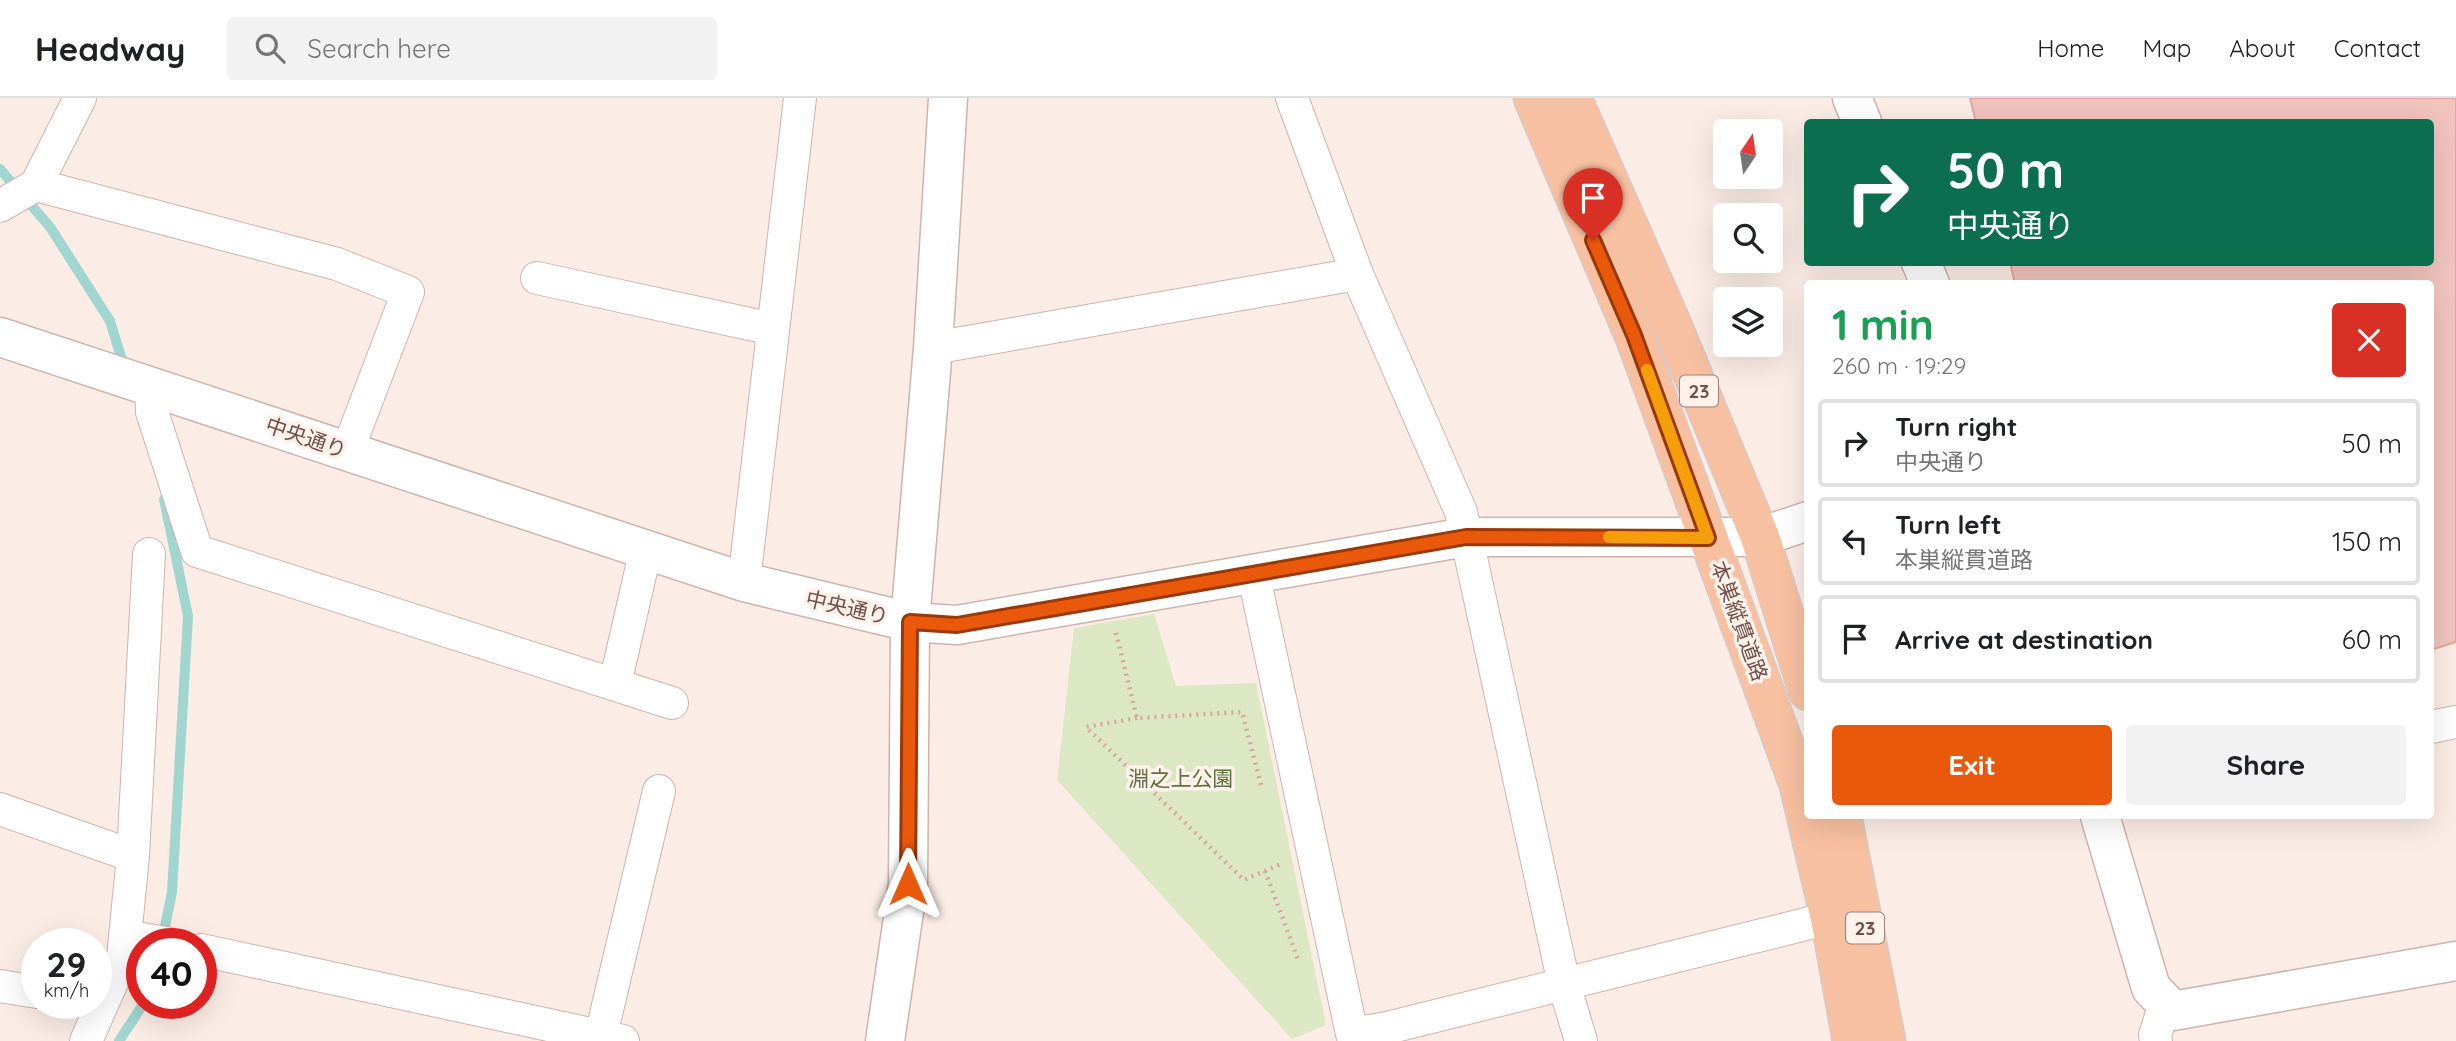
<!DOCTYPE html>
<html lang="en">
<head>
<meta charset="utf-8">
<style>
	:root { --surface:#fff; --page:#f2f2f2; --text:#202124; --muted:#757577; --line:#e0e0e0; --accent:#ea580c }
	body { margin:0; font-family:Quicksand,"Noto Sans JP",sans-serif; background:var(--page); color:var(--text); height:100vh; display:flex; flex-direction:column; font-size:26px; white-space:nowrap }
	* { box-sizing:border-box; margin:0 }
	p { font-size:23px; color:var(--muted) }
	.icon { flex:none; width:38px; height:38px; fill:none; stroke:currentColor; stroke-width:2; stroke-linecap:round; stroke-linejoin:round }
	.map { position:relative; flex:1; overflow:hidden }
	.side { position:absolute; left:1804px; top:182px; width:630px; height:539px; display:flex; flex-direction:column; background:var(--surface); border-radius:7px; box-shadow:0 7px 28px #0002 }
	.side>* { flex:none }
	.banner { position:absolute; left:1804px; top:21px; width:630px; height:147px; border-radius:7px; box-shadow:0 7px 28px #0002; background:#0b6e4f; color:#fff; overflow:hidden }
	.needle { width:46px; rotate:13deg }
	.fabs { position:absolute; left:1713px; top:21px; display:grid; gap:14px }
	.fabs a { display:grid; place-items:center; width:70px; height:70px; border-radius:7px; background:var(--surface); box-shadow:0 7px 28px #0002; font-size:35px }
	.speed { position:absolute; left:21px; top:830px; display:flex; gap:14px; font-size:35px; font-weight:700; text-align:center }
	.speed>* { display:grid; place-content:center; width:91px; height:91px; border-radius:50%; background:var(--surface); box-shadow:0 7px 28px #0002; line-height:1 }
	.speed small { font-size:18px; font-weight:400 }
	.speed .limit { border:10px solid #d22; background:#fff; color:#111 }
	.pin { position:absolute; display:grid; place-items:center; width:60px; height:60px; color:#fff; margin:-72px -30px; border-radius:50% 50% 50% 0; rotate:-45deg; box-shadow:0 0 7px #0007 }
	.pin .icon { rotate:45deg }
	.me { position:absolute; width:77px; margin:-38px; rotate:0deg; stroke-linejoin:round; filter:drop-shadow(0 0 5px #0008) }
	.turn { display:flex; align-items:center; gap:24px; height:147px; padding:0 28px; font-size:32px }
	.turn .icon { width:91px; height:91px; stroke-width:2.5 }
	.turn b { display:block; font-size:49px; line-height:60px }
	.round { display:grid; place-items:center; flex:none; width:74px; height:74px; border-radius:7px; background:var(--page) }
	.overview { display:flex; align-items:center; justify-content:space-between; height:119px; padding:0 28px }
	h1 { font-size:42px; font-weight:800; line-height:52px; color:#1e9e55 }
	.action { display:flex; gap:14px; margin-top:auto; padding:14px 28px }
	.action a { flex:1; height:80px; border-radius:7px; background:var(--accent); color:#fff; font-size:28px; font-weight:800; line-height:80px; text-align:center }
	.action a+a { background:var(--page); color:var(--text) }
	ul { padding:0; list-style:none }
	li { display:flex; align-items:center; gap:21px; height:88px; margin:0 14px 10px; padding:0 14px; border:4px solid var(--line); border-radius:7px }
	li div { flex:1 }
	li b { display:block; font-size:26px }
	li em { font-style:normal }
	header { display:flex; align-items:center; gap:42px; box-sizing:border-box; height:98px; padding:0 35px; background:var(--surface); border-bottom:2px solid var(--line) }
	header strong { font-size:33px }
	nav { display:flex; gap:38px; margin-inline-start:auto; font-size:24px }
	.search { width:490px; height:63px; background:var(--page); display:flex; align-items:center; gap:18px; box-sizing:border-box; padding:0 24px; border-radius:7px; color:var(--muted); font-size:26px }
	.map>svg:first-child { display:block }
</style>
</head>
<body>
<header>
<strong>Headway</strong>
<div class="search"><svg class="icon" aria-label="search" viewBox="0 0 24 24"><circle cx="10" cy="10" r="6"/><path d="M15 15l6 6"/></svg>Search here</div>
<nav><a>Home</a><a>Map</a><a>About</a><a>Contact</a></nav>
</header>
<div class="map">
<svg width="2456" height="943" viewBox="0 0 2456 943">
	<rect width="100%" height="100%" fill="#fbede5"/>
	<path fill="#dce8c4" d="M1154,516L1176,588L1256,585L1326,927L1292,941L1057,682L1074,530Z"/>
	<g fill="none" stroke-linecap="round" stroke-linejoin="round">
		<g stroke="#a1d5d0" stroke-width="10">
			<path d="M0,71L50,129L110,223L125,272"/>
			<path d="M162,843L172,794L188,518L164,401"/>
			<path d="M119,943L144,905"/>
		</g>
	</g>
	<path fill="#f0c4bd" stroke="#e2a79e" stroke-width="2" d="M1970,0H2456V544L2431,552V186H2015L2010,164H2431V24H1976Z"/>
	<g fill="none" stroke-linecap="round" stroke-linejoin="round">
		<g stroke="#ceb4ae" stroke-width="34">
			<g id="minor">
				<path d="M1292,0L1357,176L1461,414L1564,886L1581,943"/>
				<path d="M36,87L337,166L408,194L347,354"/>
				<path d="M0,108L36,87L80,0"/>
				<path d="M537,180L773,231"/>
				<path d="M933,250L1357,176"/>
				<path d="M151,287L152,314L197,453L672,605"/>
				<path d="M1253,474L1352,936L1387,930L1830,820L1854,817"/>
				<path d="M744,484L800,0"/>
				<path d="M615,586L646,451"/>
				<path d="M2431,629L2456,624"/>
				<path d="M0,711L133,758L123,859L86,943"/>
				<path d="M133,758L149,456"/>
				<path d="M125,838L166,845"/>
				<path d="M201,852L623,943"/>
				<path d="M0,888L37,894"/>
				<path d="M601,937L659,693"/>
				<path d="M2156,943L2155,937L2165,906"/>
			</g>
		</g>
		<g stroke="#ceb4ae" stroke-width="41">
			<g id="tertiary">
				<path d="M1852,0L1862,24"/>
				<path d="M1921,164L1930,186"/>
				<path d="M0,239L744,484L910,524L957,527L1466,439H1760L1808,423"/>
				<path d="M2100,718L2151,890L2173,913L2456,863"/>
				<path d="M885,943L908,786L910,524L933,250L948,0"/>
			</g>
		</g>
		<g stroke="#d5cac9" stroke-width="41">
			<g id="primary">
				<path d="M1533,0L1634,237L1799,687L1830,820L1852,943"/>
				<path d="M1572,0L1670,222L1760,439L1808,593"/>
				<path d="M1842,718L1886,943"/>
			</g>
		</g>
		<g stroke="#d4a7a1" stroke-width="4.5" stroke-dasharray="2 5" stroke-linecap="butt">
			<path d="M1116,535L1137,620L1242,614L1262,691"/>
			<path d="M1137,620L1086,629L1244,782L1281,766"/>
			<path d="M1265,773L1299,864"/>
		</g>
		<use href="#minor" stroke="#fff" stroke-width="32"/>
		<use href="#tertiary" stroke="#fff" stroke-width="38"/>
		<use href="#primary" stroke="#f7c0a0" stroke-width="38"/>
	</g>
	<g fill="none" stroke-linecap="round" stroke-linejoin="round">
		<g stroke="#983908" stroke-width="18">
			<path id="route" d="M908,786L910,524L957,527L1466,439L1708,440L1634,237L1593,142"/>
		</g>
		<use href="#route" stroke="#ea580c" stroke-width="12"/>
		<path stroke="#f59e0b" stroke-width="12" d="M1609,439L1708,440L1647,272"/>
	</g>
	<g text-anchor="middle" stroke-width="7" stroke-linejoin="round" paint-order="stroke">
		<g fill="#fef2eb" stroke="#9d807b" stroke-width="2">
			<rect x="1680" y="277.5" width="38" height="31" rx="5"/>
			<rect x="1846" y="814.5" width="38" height="31" rx="5"/>
		</g>
		<g font-size="19" font-weight="bold" fill="#734f4b">
			<text x="1699" y="300">23</text>
			<text x="1865" y="837">23</text>
		</g>
		<g font-size="21" fill="#734f4b" stroke="#fef2eb">
			<text transform="translate(306 340) rotate(19)" y="7">中央通り</text>
			<text transform="translate(847 510) rotate(13)" y="7">中央通り</text>
			<text transform="translate(1739 523) rotate(70)" y="7">本巣縦貫道路</text>
		</g>
		<g font-size="21" fill="#5d7341" stroke="#fef2eb">
			<text x="1181" y="688">淵之上公園</text>
		</g>
	</g>
</svg>
<div class="fabs">
<a><svg class="needle" viewBox="-14 -14 28 28"><path d="M0-13l5 13h-10z" fill="#e53935"/><path d="M0 13l5-13h-10z" fill="#757577"/></svg></a>
<a><svg class="icon" aria-label="search" viewBox="0 0 24 24"><circle cx="10" cy="10" r="6"/><path d="M15 15l6 6"/></svg></a>
<a><svg class="icon" aria-label="layers" viewBox="0 0 24 24"><path d="M12 4l9 5-9 5-9-5zM3 14l9 5 9-5"/></svg></a>
</div>
<div class="speed"><div>29<small>km/h</small></div><div class="limit">40</div></div>
<div class="pin" style="left:1593px;top:142px;background:#d93025"><svg class="icon" aria-label="arrive" viewBox="0 0 24 24"><path d="M6 21V4h12l-3 4 3 4H6"/></svg></div>
<svg class="me" style="left:908px;top:786px" viewBox="-20 -20 40 40"><path d="M0-17L14 15 0 8-14 15z" fill="#ea580c" stroke="#fff" stroke-width="4"/></svg>
<div class="banner">
<div class="turn"><svg class="icon" aria-label="right" viewBox="0 0 24 24"><path d="M7 20v-9h11M14 6l5 5-5 5"/></svg><div><b>50 m</b>中央通り</div></div>
</div>
<section class="side">
<div class="overview"><div><h1>1 min</h1><p>260 m · 19:29</p></div><a class="round" style="background:#d93025;color:#fff"><svg class="icon" aria-label="close" viewBox="0 0 24 24"><path d="M6 6l12 12M18 6L6 18"/></svg></a></div>
<ul>
<li><svg class="icon" aria-label="right" viewBox="0 0 24 24"><path d="M7 20v-9h11M14 6l5 5-5 5"/></svg><div><b>Turn right</b><p>中央通り</p></div><em>50 m</em></li>
<li><svg class="icon" aria-label="left" viewBox="0 0 24 24"><path d="M17 20v-9H6M10 6l-5 5 5 5"/></svg><div><b>Turn left</b><p>本巣縦貫道路</p></div><em>150 m</em></li>
<li><svg class="icon" aria-label="arrive" viewBox="0 0 24 24"><path d="M6 21V4h12l-3 4 3 4H6"/></svg><div><b>Arrive at destination</b></div><em>60 m</em></li>
</ul>
<div class="action"><a>Exit</a><a>Share</a></div>
</section>
</div>
</body>
</html>
